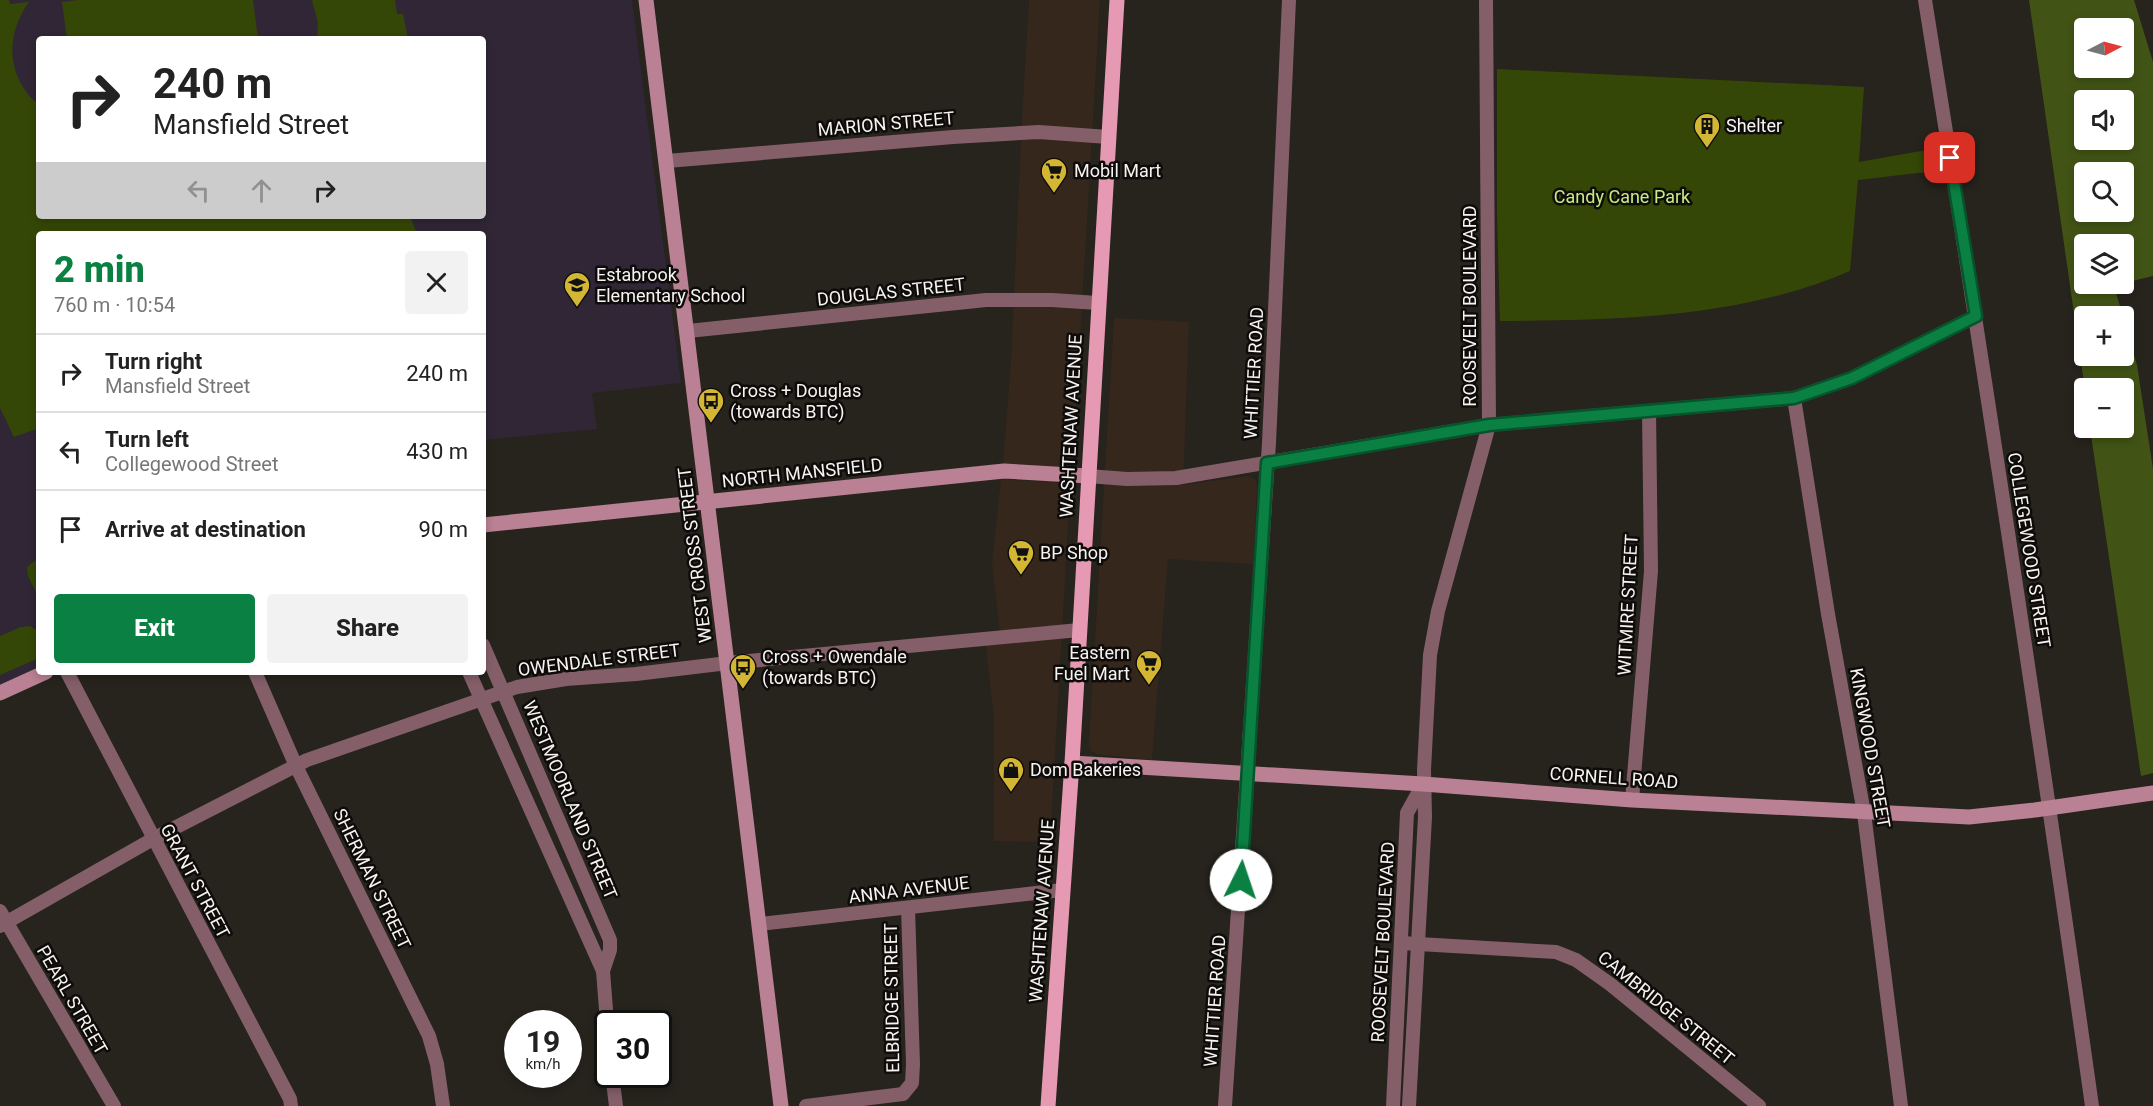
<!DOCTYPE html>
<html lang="en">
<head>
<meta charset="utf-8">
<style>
	:root { --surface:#fff; --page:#f2f2f2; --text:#222; --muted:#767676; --line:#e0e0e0; --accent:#0b8043 }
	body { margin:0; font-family:Roboto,sans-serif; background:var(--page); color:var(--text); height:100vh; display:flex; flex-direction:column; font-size:22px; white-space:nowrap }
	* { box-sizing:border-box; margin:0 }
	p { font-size:20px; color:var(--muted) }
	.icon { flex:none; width:33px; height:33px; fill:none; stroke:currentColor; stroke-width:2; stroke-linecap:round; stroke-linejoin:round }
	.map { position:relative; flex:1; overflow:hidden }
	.side { position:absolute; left:36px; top:231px; width:450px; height:444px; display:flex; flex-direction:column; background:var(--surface); border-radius:6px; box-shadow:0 3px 9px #0003 }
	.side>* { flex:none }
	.top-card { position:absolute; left:36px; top:36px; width:450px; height:183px; border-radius:6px; box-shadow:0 3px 9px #0003; background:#fff; color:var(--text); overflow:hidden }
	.needle { width:39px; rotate:84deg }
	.fabs { position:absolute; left:2074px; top:18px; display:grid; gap:12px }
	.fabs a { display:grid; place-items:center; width:60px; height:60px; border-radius:6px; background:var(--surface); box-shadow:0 3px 9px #0003; font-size:30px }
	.speed { position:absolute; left:504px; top:1010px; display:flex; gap:12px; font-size:30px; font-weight:700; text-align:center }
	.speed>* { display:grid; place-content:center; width:78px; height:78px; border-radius:50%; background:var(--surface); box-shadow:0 3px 9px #0003; line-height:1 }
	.speed small { font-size:15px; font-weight:400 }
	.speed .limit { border:3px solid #111; border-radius:9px; background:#fff; color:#111 }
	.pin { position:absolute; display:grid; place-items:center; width:51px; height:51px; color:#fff; margin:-26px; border-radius:12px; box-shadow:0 3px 9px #0006 }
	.me { position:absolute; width:66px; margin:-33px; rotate:4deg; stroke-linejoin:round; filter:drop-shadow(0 0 4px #0008) }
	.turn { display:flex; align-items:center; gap:21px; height:126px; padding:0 18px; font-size:27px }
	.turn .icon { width:78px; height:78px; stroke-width:2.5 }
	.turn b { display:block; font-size:42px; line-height:51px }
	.lanes { display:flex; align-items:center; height:57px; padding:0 18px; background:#0003; justify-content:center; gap:30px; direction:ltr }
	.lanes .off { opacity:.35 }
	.round { display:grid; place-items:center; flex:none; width:63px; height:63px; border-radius:6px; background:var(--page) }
	.overview { display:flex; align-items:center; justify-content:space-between; height:102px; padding:0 18px }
	h1 { font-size:36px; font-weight:800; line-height:45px; color:var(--accent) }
	.cta { display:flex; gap:12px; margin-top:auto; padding:12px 18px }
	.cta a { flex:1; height:69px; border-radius:6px; background:var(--accent); color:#fff; font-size:24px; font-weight:800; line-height:69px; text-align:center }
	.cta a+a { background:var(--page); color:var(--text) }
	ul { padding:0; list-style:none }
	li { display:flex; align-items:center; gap:18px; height:78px; padding:0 18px; border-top:2px solid var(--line) }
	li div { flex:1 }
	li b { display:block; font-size:22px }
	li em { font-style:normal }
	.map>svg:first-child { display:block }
</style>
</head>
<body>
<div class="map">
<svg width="2153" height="1106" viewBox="0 0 2153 1106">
	<rect width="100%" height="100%" fill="#27231d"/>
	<g fill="#36271c">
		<path d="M1029,0H1100L1073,459L1070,463L1060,467L1003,464L1011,361L1022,119Z"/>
		<path d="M1114,318L1189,322L1183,485L1248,476L1256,480L1257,488L1253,564L1168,559L1152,760L1096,754L1090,750L1089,743Z"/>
		<path d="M1001,479L1061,483L1065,484L1070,491L1050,842L994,841V719L986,646L1001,644L992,562Z"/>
	</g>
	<path fill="#302635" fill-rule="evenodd" d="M0,0H632L681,383L592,393L597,429L483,440V234H39V668L0,686ZM39,39H483V216H39Z"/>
	<g fill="#354706">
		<path d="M0,0H9L10,4L29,2C5,35 6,78 39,105V216H410L417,234H39V428L14,437L0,408Z"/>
		<path d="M78,0H253L258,39H67L62,2Z"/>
		<path d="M312,0H395L397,14H403L408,39H317L318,23Z"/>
		<path d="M1497,69L1864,87L1859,162L1932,149L1935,171L1858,180L1850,271C1741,318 1618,320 1500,321L1497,216Z"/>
		<path d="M39,558V598L28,576L27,567Z"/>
		<path d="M30,626L39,632V658L0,675V636L21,627Z"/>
	</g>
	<path fill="#415415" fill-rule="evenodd" d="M2029,0H2134L2153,62V276L2124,283V244H2085V284H2122L2114,286L2123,316H2085V356H2124V321L2137,365L2153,469V773L2141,776L2090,428H2124V388L2085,390ZM2085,28H2124V68H2085ZM2124,100V140H2085V100ZM2124,172V212H2085V172Z"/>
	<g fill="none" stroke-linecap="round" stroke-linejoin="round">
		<g stroke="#845f6a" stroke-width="14">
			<path d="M1925,0C1984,368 2040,737 2092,1106"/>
			<path d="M667,161L953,137L1039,132L1108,137"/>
			<path d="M688,331L986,300H1052L1098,303"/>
			<path d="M1794,398L1828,614L1864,813L1901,1106"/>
			<path d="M1088,476L1127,479L1176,478L1489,425L1794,398L1852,378L1976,316"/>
			<path d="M67,672L290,1099L291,1106"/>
			<path d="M255,672L296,766L429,1036L437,1064L443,1106"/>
			<path d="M469,672L603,971L610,950V940L483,645"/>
			<path d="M1632,800L1651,571L1649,411"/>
			<path d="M0,911L114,1106"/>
			<path d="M760,924L1062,890"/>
			<path d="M0,926L153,839L307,760L517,687L566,679L636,674L728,663L1079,630"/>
			<path d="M1401,943L1556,952L1576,960L1610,984L1759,1106"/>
			<path d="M603,971L608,1035"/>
			<path d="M612,1074L616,1106"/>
			<path d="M806,1106L903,1094L912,1083L913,1064L908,908"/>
			<path d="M1225,1106L1269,443L1289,0"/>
			<path d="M1393,1106L1407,813L1422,786"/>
			<path d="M1409,1106L1425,817L1424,770L1430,655L1438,611L1489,425L1486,0"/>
		</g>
		<g stroke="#ba8093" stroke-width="15">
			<path d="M646,0L781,1106"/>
			<path d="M483,525L1004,471L1088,476"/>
			<path d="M0,693L46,672"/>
			<path d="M1072,763L1423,784L1632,800L1969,817L2035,810L2153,793"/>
		</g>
		<path stroke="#e599b2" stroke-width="15" d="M1048,1106L1072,763L1117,0"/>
	</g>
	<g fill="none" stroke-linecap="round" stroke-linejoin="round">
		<g stroke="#07532c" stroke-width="15">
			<path id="route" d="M1241,880L1267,463L1489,425L1794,398L1852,378L1976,316L1950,158"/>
		</g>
		<use href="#route" stroke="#0b8043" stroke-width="10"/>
	</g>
	<defs>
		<g id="building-pin" transform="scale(1.35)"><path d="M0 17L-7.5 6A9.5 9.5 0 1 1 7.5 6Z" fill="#d4b635" stroke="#0e0c0a"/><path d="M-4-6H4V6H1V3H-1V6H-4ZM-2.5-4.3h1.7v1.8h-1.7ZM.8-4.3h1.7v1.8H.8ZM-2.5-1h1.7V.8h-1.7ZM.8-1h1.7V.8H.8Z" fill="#111"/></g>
		<g id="supermarket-pin" transform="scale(1.35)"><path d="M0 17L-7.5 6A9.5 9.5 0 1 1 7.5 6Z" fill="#d4b635" stroke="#0e0c0a"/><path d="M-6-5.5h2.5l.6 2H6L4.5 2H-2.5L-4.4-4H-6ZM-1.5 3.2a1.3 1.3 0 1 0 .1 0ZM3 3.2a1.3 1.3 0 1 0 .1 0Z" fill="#111"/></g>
		<g id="school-pin" transform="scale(1.35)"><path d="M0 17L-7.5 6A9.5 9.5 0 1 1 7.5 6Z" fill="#d4b635" stroke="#0e0c0a"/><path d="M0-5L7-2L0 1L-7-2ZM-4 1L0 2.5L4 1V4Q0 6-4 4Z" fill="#111"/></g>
		<g id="bus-pin" transform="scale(1.35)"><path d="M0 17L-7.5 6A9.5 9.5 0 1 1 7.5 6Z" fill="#d4b635" stroke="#0e0c0a"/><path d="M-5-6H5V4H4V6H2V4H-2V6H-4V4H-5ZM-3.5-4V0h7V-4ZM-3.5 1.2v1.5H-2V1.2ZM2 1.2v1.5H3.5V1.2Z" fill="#111"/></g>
		<g id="shop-pin" transform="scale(1.35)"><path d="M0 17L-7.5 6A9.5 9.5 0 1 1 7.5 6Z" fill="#d4b635" stroke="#0e0c0a"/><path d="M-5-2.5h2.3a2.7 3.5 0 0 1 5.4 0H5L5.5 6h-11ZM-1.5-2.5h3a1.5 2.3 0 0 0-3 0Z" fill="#111"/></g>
	</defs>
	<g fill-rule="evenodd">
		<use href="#building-pin" x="1707" y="126"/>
		<use href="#supermarket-pin" x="1054" y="171"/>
		<use href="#school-pin" x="577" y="285"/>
		<use href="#bus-pin" x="711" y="401"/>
		<use href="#supermarket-pin" x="1021" y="553"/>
		<use href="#supermarket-pin" x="1149" y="663"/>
		<use href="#bus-pin" x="743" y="667"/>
		<use href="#shop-pin" x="1011" y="770"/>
	</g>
	<g text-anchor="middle" stroke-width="5" stroke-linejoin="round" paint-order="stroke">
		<g font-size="18" fill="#f6f3f0" stroke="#0e0c0a">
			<text transform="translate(886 124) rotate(-5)" y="6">MARION STREET</text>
			<text transform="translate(891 292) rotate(-6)" y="6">DOUGLAS STREET</text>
			<text transform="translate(1470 306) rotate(-90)" y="6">ROOSEVELT BOULEVARD</text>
			<text transform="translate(1254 373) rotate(-87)" y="6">WHITTIER ROAD</text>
			<text transform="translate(1071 426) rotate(-87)" y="6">WASHTENAW AVENUE</text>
			<text transform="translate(802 473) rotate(-6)" y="6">NORTH MANSFIELD</text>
			<text transform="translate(2029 550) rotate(81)" y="6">COLLEGEWOOD STREET</text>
			<text transform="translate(695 555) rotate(-97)" y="6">WEST CROSS STREET</text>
			<text transform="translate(1628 605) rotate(-87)" y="6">WITMIRE STREET</text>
			<text transform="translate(599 660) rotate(-7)" y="6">OWENDALE STREET</text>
			<text transform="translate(1870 748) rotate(80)" y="6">KINGWOOD STREET</text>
			<text transform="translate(1614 778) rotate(4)" y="6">CORNELL ROAD</text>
			<text transform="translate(570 800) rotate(67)" y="6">WESTMOORLAND STREET</text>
			<text transform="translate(372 879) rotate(64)" y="6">SHERMAN STREET</text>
			<text transform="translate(195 881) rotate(62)" y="6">GRANT STREET</text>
			<text transform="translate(909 890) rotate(-7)" y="6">ANNA AVENUE</text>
			<text transform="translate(1042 911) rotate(-86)" y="6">WASHTENAW AVENUE</text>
			<text transform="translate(1383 942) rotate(-87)" y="6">ROOSEVELT BOULEVARD</text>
			<text transform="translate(892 998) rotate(-91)" y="6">ELBRIDGE STREET</text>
			<text transform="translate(72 1000) rotate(60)" y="6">PEARL STREET</text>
			<text transform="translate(1215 1001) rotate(-86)" y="6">WHITTIER ROAD</text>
			<text transform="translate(1666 1008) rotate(39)" y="6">CAMBRIDGE STREET</text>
		</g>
		<g font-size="18" fill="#f6f3f0" stroke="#0e0c0a" text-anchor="start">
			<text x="1726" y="132">Shelter</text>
			<text x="1074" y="177">Mobil Mart</text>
			<text x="596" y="281">Estabrook<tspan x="596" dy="21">Elementary School</tspan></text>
			<text x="730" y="397">Cross + Douglas<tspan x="730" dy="21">(towards BTC)</tspan></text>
			<text x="1040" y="559">BP Shop</text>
			<text x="1130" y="659" text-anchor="end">Eastern<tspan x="1130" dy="21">Fuel Mart</tspan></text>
			<text x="762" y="663">Cross + Owendale<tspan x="762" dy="21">(towards BTC)</tspan></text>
			<text x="1030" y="776">Dom Bakeries</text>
		</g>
		<g font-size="18" fill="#c6ed80" stroke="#0e0c0a">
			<text x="1622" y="203">Candy Cane Park</text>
		</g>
	</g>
</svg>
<div class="fabs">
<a><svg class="needle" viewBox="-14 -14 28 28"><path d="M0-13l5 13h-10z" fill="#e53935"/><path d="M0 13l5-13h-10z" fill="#767676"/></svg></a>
<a><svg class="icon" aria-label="sound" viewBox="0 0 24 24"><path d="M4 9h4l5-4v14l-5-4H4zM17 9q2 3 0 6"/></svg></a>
<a><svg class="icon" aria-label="search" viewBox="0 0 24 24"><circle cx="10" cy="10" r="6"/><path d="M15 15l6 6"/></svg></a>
<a><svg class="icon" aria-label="layers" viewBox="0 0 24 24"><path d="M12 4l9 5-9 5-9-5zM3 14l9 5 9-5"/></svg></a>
<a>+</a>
<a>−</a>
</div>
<div class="speed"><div>19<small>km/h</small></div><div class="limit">30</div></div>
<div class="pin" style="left:1950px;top:158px;background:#d93025"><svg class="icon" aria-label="arrive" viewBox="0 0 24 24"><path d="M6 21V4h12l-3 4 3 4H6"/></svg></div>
<svg class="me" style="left:1241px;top:880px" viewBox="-20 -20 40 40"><circle r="19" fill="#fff"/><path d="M0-13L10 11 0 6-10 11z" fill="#0b8043"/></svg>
<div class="top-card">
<div class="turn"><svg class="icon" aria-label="right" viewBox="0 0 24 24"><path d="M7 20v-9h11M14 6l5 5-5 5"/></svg><div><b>240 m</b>Mansfield Street</div></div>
<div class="lanes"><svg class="icon off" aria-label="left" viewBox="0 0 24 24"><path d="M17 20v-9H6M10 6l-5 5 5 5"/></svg><svg class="icon off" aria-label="ahead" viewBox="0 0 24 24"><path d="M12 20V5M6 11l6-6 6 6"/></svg><svg class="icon" aria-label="right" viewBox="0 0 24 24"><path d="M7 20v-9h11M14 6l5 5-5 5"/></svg></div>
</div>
<section class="side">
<div class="overview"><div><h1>2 min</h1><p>760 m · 10:54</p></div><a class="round"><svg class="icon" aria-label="close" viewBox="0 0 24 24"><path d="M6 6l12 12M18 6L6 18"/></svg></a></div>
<ul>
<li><svg class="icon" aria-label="right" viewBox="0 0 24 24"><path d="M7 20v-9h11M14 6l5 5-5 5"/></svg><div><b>Turn right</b><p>Mansfield Street</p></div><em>240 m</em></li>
<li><svg class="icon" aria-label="left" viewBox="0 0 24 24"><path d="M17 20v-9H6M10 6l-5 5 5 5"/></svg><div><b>Turn left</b><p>Collegewood Street</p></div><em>430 m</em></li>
<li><svg class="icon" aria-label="arrive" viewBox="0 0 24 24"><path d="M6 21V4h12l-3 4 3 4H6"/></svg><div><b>Arrive at destination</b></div><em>90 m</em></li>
</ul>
<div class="cta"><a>Exit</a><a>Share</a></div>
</section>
</div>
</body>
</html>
